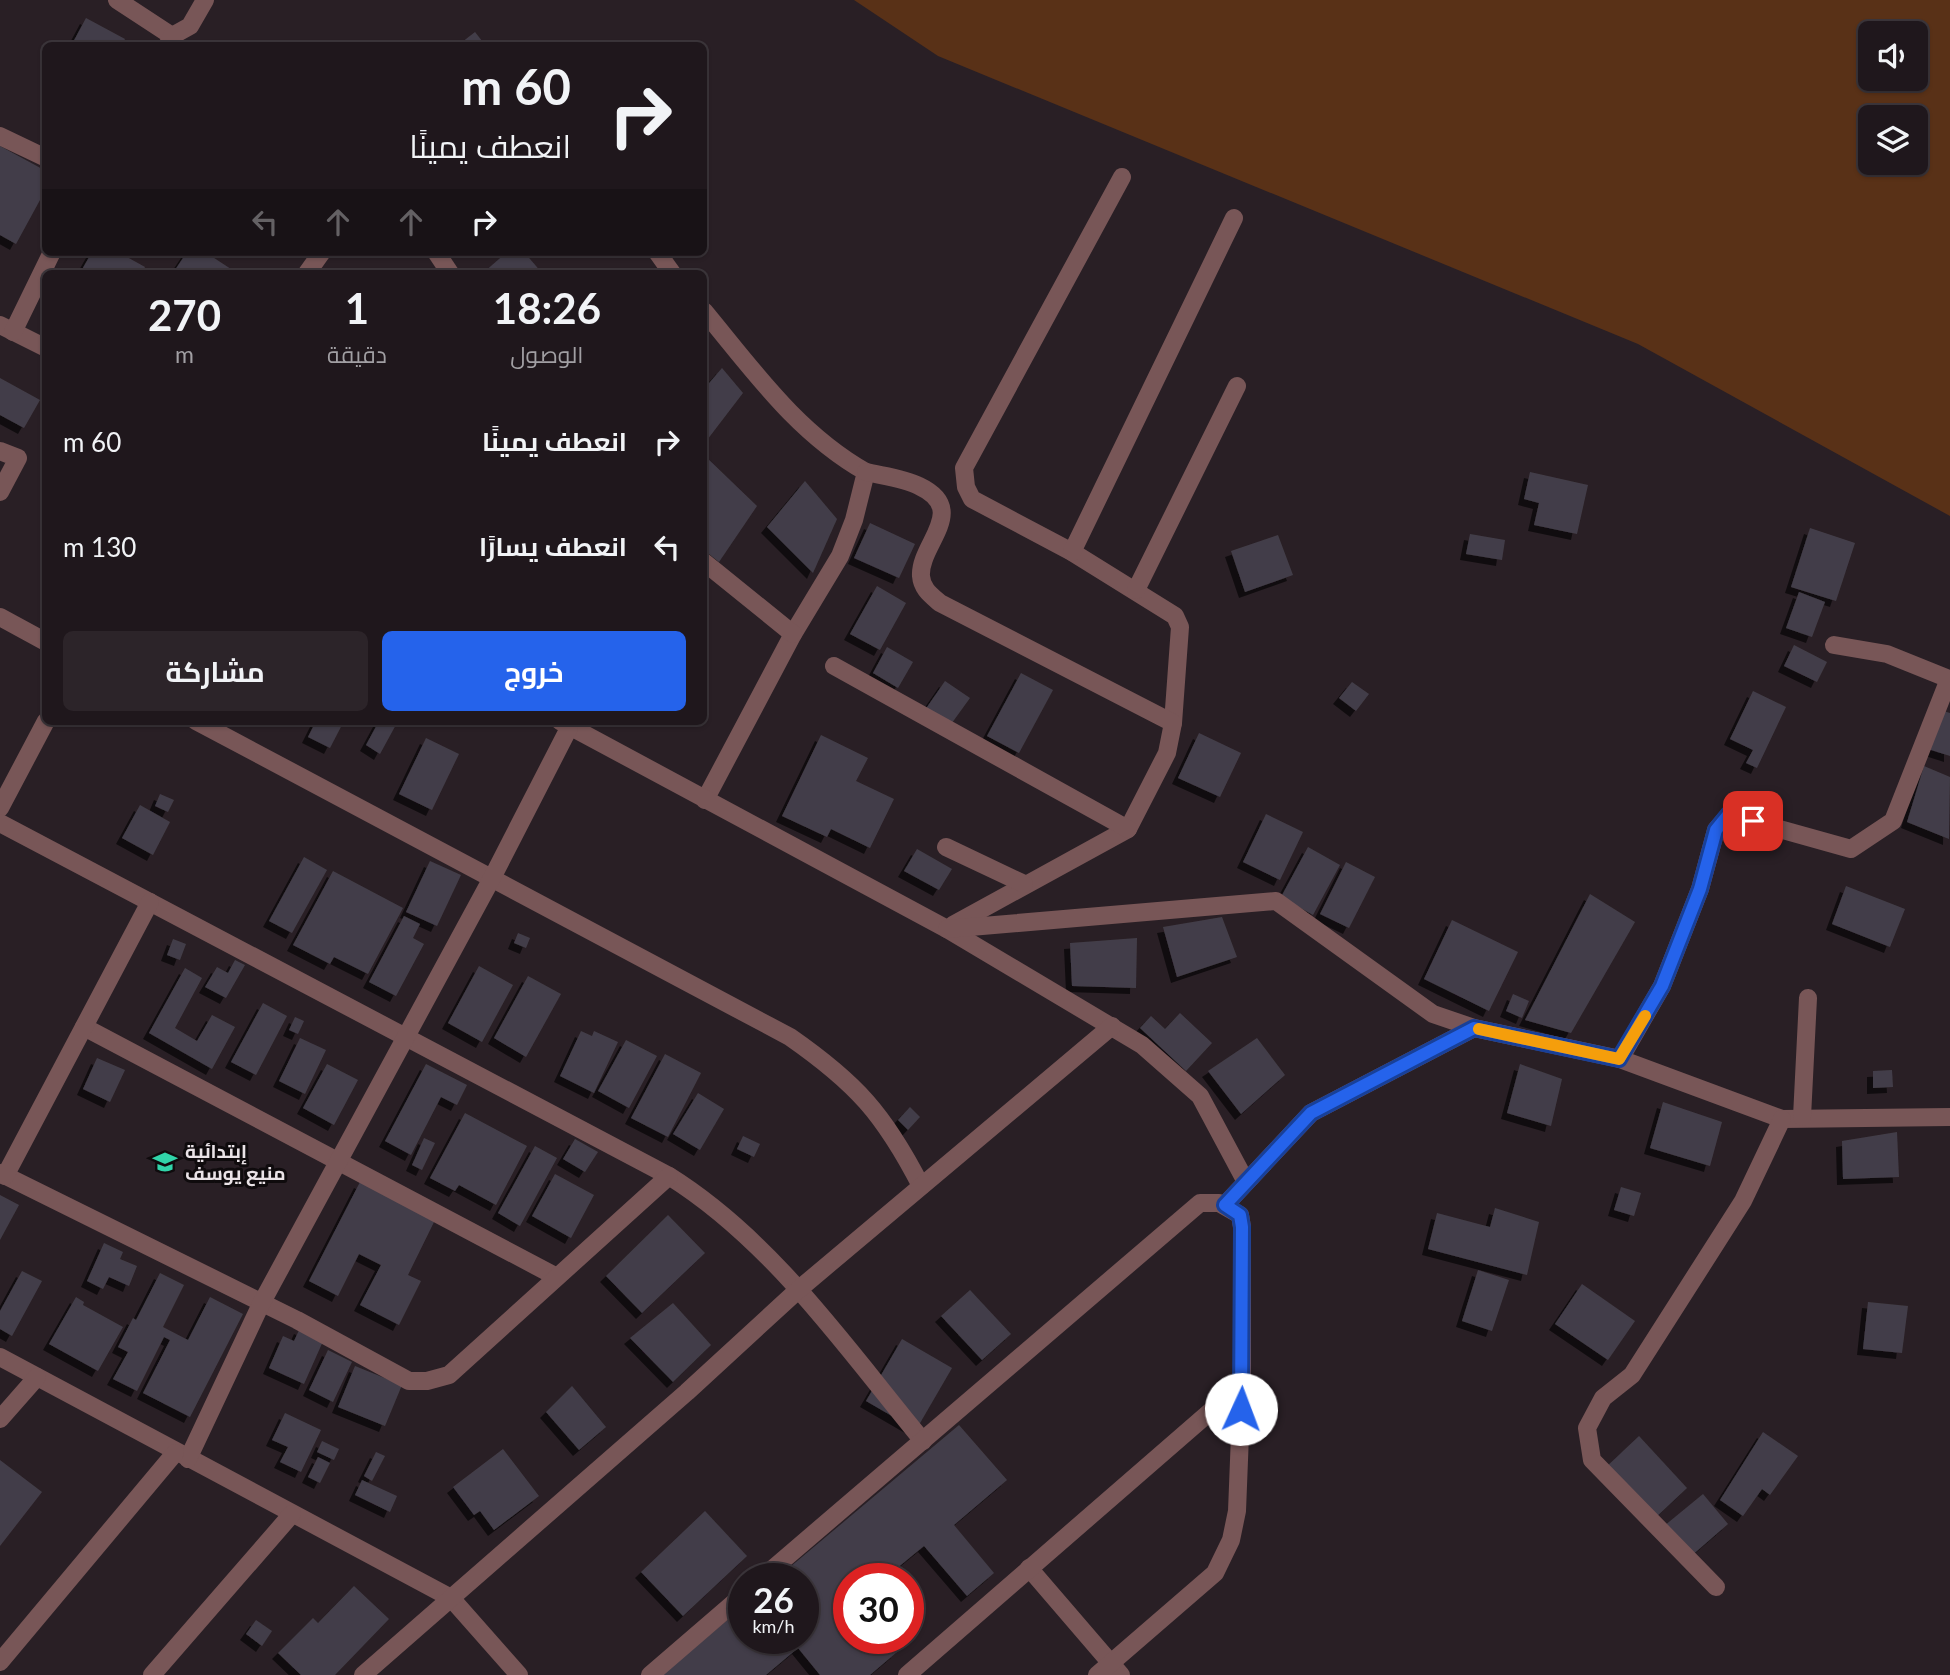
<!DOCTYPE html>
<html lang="ar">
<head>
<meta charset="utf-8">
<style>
	:root { --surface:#1f171c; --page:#2c2429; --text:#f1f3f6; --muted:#a19fa3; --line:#3c363b; --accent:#2563eb }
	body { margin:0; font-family:Lato,Cairo,sans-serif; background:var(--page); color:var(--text); direction:rtl; height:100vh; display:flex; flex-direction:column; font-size:26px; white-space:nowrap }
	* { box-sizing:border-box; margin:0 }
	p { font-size:23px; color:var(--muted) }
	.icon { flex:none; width:38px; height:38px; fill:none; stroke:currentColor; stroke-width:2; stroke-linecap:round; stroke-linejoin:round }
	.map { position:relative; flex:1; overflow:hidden; direction:ltr }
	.panel { position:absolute; left:42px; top:270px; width:665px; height:455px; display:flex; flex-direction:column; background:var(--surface); border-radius:10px; box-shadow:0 2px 5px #0004,0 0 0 2px var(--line); direction:rtl }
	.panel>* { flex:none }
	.top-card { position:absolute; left:42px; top:42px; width:665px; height:214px; border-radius:10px; box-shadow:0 2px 5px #0004,0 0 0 2px var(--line); direction:rtl; background:#1f171c; color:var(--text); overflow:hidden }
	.buttons { position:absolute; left:1858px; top:21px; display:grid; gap:14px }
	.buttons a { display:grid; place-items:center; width:70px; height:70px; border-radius:10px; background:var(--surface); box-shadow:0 2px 5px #0004,0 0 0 2px var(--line); font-size:35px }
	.speed { position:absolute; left:728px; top:1563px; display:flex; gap:14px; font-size:35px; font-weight:700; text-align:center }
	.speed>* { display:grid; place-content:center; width:91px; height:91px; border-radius:50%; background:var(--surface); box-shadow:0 2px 5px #0004,0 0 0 2px var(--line); line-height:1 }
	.speed small { font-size:18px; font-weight:400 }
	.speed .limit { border:10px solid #d22; background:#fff; color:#111 }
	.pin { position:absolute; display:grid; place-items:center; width:60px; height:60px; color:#fff; margin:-30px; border-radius:14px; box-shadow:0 4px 10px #0006 }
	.me { position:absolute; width:77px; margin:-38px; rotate:2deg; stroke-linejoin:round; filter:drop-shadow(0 0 5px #0008) }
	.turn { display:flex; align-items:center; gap:24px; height:147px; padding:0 21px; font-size:32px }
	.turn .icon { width:91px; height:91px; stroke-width:2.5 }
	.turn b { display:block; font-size:49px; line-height:60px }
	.lanes { display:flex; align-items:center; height:66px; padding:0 21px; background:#0003; justify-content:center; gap:35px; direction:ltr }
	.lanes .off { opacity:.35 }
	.eta { display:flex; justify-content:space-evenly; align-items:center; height:119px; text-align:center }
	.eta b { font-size:42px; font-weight:700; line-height:49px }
	.cta { display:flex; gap:14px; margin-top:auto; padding:14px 21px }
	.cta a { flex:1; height:80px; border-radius:10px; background:var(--accent); color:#fff; font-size:28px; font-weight:700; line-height:80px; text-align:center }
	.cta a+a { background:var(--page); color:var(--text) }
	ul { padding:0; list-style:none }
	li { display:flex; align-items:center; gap:21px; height:105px; padding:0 21px }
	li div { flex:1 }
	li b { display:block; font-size:26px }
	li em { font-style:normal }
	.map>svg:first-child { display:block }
</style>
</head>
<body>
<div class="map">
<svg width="1950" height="1675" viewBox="0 0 1950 1675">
	<defs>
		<filter id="shadow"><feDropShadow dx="-6" dy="6" stdDeviation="0" flood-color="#0009"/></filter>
	</defs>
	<rect width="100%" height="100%" fill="#291f25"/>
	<path fill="#593117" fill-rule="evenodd" d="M854,0H1950V516L1638,344L938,56ZM1871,33H1916V79H1871ZM1871,117H1916V163H1871Z"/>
	<g fill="#433e48" filter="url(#shadow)">
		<path d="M86,18L125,39L121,46H71Z"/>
		<path d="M475,32L486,46H457Z"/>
		<path d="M0,146L46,171V189L16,244L0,235Z"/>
		<path d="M92,252H118L145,267L142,273H80Z"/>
		<path d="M187,252H205L237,273H173Z"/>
		<path d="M507,252H524L542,273H483Z"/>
		<path d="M722,368L743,393L704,444V389Z"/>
		<path d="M0,378L40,400L24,428L0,415Z"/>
		<path d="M704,455L757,506L719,562L704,550Z"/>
		<path d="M1530,472L1588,485L1577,534L1534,525L1539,503L1524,499Z"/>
		<path d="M805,481L837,519L813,573L767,527Z"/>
		<path d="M870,523L915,544L899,578L854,558Z"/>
		<path d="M1810,528L1855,543L1836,601L1791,587Z"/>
		<path d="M1470,534L1505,540L1502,560L1466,554Z"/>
		<path d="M1278,535L1293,575L1245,592L1231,551Z"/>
		<path d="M877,586L906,603L880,650L850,634Z"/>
		<path d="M1799,592L1825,602L1812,637L1786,628Z"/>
		<path d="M1794,645L1827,662L1817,682L1784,666Z"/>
		<path d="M887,647L913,662L898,688L873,673Z"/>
		<path d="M1021,673L1053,690L1019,753L987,736Z"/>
		<path d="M945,681L970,698L949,727L925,710Z"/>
		<path d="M1352,682L1369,694L1356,711L1339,698Z"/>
		<path d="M1753,691L1786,707L1757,768L1746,763L1753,750L1730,739Z"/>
		<path d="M1940,710L1950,713V756L1928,749Z"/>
		<path d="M316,721H344L330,748L308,737Z"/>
		<path d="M379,721H398L380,754L366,745Z"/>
		<path d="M1199,733L1241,753L1220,797L1178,778Z"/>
		<path d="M821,735L868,758L856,781L894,799L870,848L831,829L827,837L782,816Z"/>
		<path d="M426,738L459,754L432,810L399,794Z"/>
		<path d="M1924,766L1950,777L1949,839L1907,822Z"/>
		<path d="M160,794L174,800L168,812L155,806Z"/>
		<path d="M140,805L170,822L153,855L122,838Z"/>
		<path d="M1266,814L1303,832L1280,880L1243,862Z"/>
		<path d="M1308,847L1340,865L1313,915L1281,897Z"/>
		<path d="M917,849L952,869L939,890L904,871Z"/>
		<path d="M304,857L327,870L292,933L269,921Z"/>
		<path d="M430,861L461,875L437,926L406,912Z"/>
		<path d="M1346,862L1375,877L1349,928L1320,914Z"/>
		<path d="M333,871L403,908L368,974L334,957L330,964L293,945Z"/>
		<path d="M1846,886L1905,909L1890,947L1832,924Z"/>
		<path d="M1590,894L1635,922L1571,1033L1525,1020Z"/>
		<path d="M404,916L420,924L413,938L424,944L396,996L369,982Z"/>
		<path d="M1222,917L1237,957L1177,977L1163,927Z"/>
		<path d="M1452,920L1518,952L1489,1011L1424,979Z"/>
		<path d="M518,933L530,938L526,948L514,943Z"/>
		<path d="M1137,938L1136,988L1072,986L1070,943Z"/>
		<path d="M173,939L186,944L180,960L167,955Z"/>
		<path d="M235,960L245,965L226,998L205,987L217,967L228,973Z"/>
		<path d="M479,966L513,985L482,1042L448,1023Z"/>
		<path d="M185,968L202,978L175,1028L197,1041L212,1015L235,1027L212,1069L149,1033Z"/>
		<path d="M528,976L561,994L526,1057L494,1038Z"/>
		<path d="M1513,994L1529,1001L1522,1018L1506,1011Z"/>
		<path d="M263,1003L287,1016L256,1075L231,1062Z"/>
		<path d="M1180,1013L1212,1043L1186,1071L1140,1028L1151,1016L1165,1029Z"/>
		<path d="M295,1017L304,1021L298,1034L289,1030Z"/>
		<path d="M581,1031L592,1036L594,1031L618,1042L594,1093L560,1076Z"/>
		<path d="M300,1038L326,1050L305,1094L279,1081Z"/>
		<path d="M1257,1038L1285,1075L1241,1114L1208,1071Z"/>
		<path d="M626,1040L657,1056L629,1108L598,1091Z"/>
		<path d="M665,1054L701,1073L668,1137L631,1118Z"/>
		<path d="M97,1058L125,1070L110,1102L83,1089Z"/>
		<path d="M327,1064L358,1080L334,1125L303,1108Z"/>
		<path d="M426,1064L467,1085L457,1105L441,1097L411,1155L385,1141Z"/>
		<path d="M1520,1064L1562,1079L1551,1126L1507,1113Z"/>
		<path d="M1892,1070L1893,1087L1873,1088V1071Z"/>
		<path d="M698,1093L724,1109L700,1150L673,1134Z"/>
		<path d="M1663,1102L1722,1122L1710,1166L1650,1148Z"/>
		<path d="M910,1107L920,1117L908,1130L898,1120Z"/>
		<path d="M465,1113L527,1146L496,1205L459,1185L455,1191L430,1178Z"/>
		<path d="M1897,1132L1899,1177L1843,1179L1842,1141Z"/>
		<path d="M743,1136L760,1144L754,1157L737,1149Z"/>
		<path d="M424,1138L435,1143L422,1170L412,1165Z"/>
		<path d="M575,1139L598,1152L585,1172L563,1159Z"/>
		<path d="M535,1146L557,1158L520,1226L498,1213Z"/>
		<path d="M555,1174L594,1195L571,1238L532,1216Z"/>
		<path d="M360,1182L435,1220L408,1275L421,1281L399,1325L360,1305L381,1265L359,1254L338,1296L309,1281Z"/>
		<path d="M1621,1187L1641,1193L1634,1216L1614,1210Z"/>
		<path d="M0,1195L19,1205L0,1240Z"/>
		<path d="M1495,1208L1539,1222L1527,1275L1428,1249L1437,1213L1490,1227Z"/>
		<path d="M668,1215L705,1253L642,1313L606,1276Z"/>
		<path d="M104,1243L123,1252L120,1259L137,1266L129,1286L109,1277L103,1289L87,1281Z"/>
		<path d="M1478,1270L1509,1280L1492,1331L1462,1321Z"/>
		<path d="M22,1271L42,1281L12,1336L0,1329V1311Z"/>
		<path d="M160,1273L184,1285L163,1327L188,1340L210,1297L243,1314L190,1417L143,1393L170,1340L164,1337L137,1391L113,1379L128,1352L118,1347L133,1318L136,1320Z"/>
		<path d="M1582,1284L1635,1321L1608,1360L1555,1324Z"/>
		<path d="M970,1290L1011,1334L982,1360L941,1316Z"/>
		<path d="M76,1297L84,1302L83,1305L123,1327L98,1371L49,1344Z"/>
		<path d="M1868,1302L1908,1306L1902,1353L1863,1349Z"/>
		<path d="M673,1303L711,1345L673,1382L630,1338Z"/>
		<path d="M300,1328L324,1339L304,1384L269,1368L283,1336L294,1341Z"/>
		<path d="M902,1339L952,1368L916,1430L866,1401Z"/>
		<path d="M328,1350L352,1362L333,1402L309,1390Z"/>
		<path d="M355,1366L402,1385L385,1426L338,1407Z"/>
		<path d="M572,1386L606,1427L579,1450L546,1412Z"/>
		<path d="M285,1413L321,1430L301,1472L280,1462L288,1447L272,1440Z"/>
		<path d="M959,1425L1007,1480L954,1525L994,1573L967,1596L924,1546L885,1578H849V1638H885L897,1652L870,1675H820L798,1648L766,1675H662L744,1606V1638H803V1578H777Z"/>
		<path d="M1763,1432L1798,1456L1770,1495L1762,1489L1743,1516L1720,1500Z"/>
		<path d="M1639,1436L1687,1488L1653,1520L1604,1469Z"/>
		<path d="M322,1441L339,1449L334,1460L317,1452Z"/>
		<path d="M503,1449L539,1496L494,1530L480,1511L474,1515L453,1487Z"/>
		<path d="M376,1452L385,1456L372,1481L364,1476Z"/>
		<path d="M318,1457L330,1463L320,1483L308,1477Z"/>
		<path d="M0,1460L42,1492L0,1546Z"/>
		<path d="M362,1480L397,1496L390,1512L355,1495Z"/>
		<path d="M1703,1494L1728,1524L1690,1557L1664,1526Z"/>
		<path d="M705,1511L747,1556L683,1616L641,1572Z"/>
		<path d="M354,1586L389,1619L335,1675H301L278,1653L313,1618L318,1623Z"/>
		<path d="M256,1620L272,1631L262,1646L246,1634Z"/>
	</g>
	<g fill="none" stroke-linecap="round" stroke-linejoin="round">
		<g stroke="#785657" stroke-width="18">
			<path d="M117,0L172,36"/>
			<path d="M167,46L172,36L190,26L205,0"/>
			<path d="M0,136L46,158"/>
			<path d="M1122,177L964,468L966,487L972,499L1072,552L1175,616L1180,627L1173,723"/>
			<path d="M436,252L450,273"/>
			<path d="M657,252L672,273"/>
			<path d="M307,273L322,252"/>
			<path d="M704,311C753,370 797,433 866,472L854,520L840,556L793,634L705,800"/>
			<path d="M0,325L46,348"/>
			<path d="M13,332L52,252"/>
			<path d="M0,451L18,458L0,492"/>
			<path d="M866,472C883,476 904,478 919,486C970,510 919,544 921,576C922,589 931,595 940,603L1173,723L1167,753L1128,829L953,925"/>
			<path d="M1072,552L1234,218"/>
			<path d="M704,562L793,634"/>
			<path d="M1136,590L1237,386"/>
			<path d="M0,617L46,642"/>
			<path d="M834,666L1128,829"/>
			<path d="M196,721L790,1037C856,1083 884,1114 921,1186"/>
			<path d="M560,721L947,929L1142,1045L1200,1096L1246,1182"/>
			<path d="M0,808L46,721"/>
			<path d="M0,823L669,1176C773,1241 846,1348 923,1441"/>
			<path d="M946,847L1024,884"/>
			<path d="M947,929L1276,901L1433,1014L1474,1028L1620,1059L1782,1119L1950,1117"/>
			<path d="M84,1027L555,1276"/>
			<path d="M1620,1059L1662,986L1700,889L1716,830L1729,815L1851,849L1893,821L1949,679L1887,654L1834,645"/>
			<path d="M1802,1117L1808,998"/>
			<path d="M0,1173L297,1320L409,1381H427L449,1375L669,1176"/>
			<path d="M5,1176L150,902"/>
			<path d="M1225,1205L1311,1113L1474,1028"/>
			<path d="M0,1357L451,1598L519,1675"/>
			<path d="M0,1419L37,1377"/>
			<path d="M188,1459L261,1304L492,878L569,728"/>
			<path d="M1029,1568L1121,1675"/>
			<path d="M762,1578L1200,1203H1219L1240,1215L1242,1227V1384L1237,1511L1231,1540L1215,1573L1097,1675"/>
			<path d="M1716,1587L1592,1460L1587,1428L1603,1398L1632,1375L1743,1201L1782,1119"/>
			<path d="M0,1662L175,1453"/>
			<path d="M152,1675L292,1514"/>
			<path d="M363,1675L687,1392L798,1290L1112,1026"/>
			<path d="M650,1675L744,1594"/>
			<path d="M907,1675L1242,1384"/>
		</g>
	</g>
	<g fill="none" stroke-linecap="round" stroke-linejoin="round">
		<g stroke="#184099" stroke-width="18">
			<path id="route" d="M1241,1409L1242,1227L1240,1215L1225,1205L1311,1113L1474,1028L1619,1059L1662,986L1700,889L1716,830L1729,814L1753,821"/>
		</g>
		<use href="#route" stroke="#2563eb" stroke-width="12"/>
		<path stroke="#f59e0b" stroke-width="12" d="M1479,1029L1619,1059L1645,1016"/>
	</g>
	<defs>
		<g id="school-bare" transform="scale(1.89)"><path d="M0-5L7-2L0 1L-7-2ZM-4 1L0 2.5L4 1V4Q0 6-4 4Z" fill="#31d4a9" stroke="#0f0b0d" stroke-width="2.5" paint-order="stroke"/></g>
	</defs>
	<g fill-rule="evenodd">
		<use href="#school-bare" x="165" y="1162"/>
	</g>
	<g text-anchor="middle" stroke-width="6" stroke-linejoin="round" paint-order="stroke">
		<g font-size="19" font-weight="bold" fill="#eae3e7" stroke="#0f0b0d" text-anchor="start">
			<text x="185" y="1158">إبتدائية<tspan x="185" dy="22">منيع يوسف</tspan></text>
		</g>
	</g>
</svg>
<div class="buttons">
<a><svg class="icon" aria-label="sound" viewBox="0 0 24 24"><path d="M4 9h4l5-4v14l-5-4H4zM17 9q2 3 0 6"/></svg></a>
<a><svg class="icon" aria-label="layers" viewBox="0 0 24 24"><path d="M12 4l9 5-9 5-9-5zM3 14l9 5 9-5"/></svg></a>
</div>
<div class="speed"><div>26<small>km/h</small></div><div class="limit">30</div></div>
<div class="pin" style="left:1753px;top:821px;background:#d93025"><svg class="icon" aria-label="arrive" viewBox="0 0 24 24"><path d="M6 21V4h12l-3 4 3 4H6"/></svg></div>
<svg class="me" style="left:1241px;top:1409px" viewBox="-20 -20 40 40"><circle r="19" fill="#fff"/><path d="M0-13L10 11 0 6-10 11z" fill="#2563eb"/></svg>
<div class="top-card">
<div class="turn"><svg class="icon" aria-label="right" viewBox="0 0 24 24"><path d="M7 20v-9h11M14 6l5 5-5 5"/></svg><div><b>60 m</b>انعطف يمينًا</div></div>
<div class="lanes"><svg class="icon off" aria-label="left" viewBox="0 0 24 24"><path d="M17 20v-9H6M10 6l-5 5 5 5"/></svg><svg class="icon off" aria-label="ahead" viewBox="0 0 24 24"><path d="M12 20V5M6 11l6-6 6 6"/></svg><svg class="icon off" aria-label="ahead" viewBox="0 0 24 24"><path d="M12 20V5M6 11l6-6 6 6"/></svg><svg class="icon" aria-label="right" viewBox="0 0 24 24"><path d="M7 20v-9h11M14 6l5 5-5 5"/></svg></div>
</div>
<section class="panel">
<div class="eta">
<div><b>18:26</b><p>الوصول</p></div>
<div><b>1</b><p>دقيقة</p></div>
<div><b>270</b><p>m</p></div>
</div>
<ul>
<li><svg class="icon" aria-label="right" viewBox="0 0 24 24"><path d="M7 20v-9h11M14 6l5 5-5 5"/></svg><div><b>انعطف يمينًا</b></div><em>60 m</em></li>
<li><svg class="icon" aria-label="left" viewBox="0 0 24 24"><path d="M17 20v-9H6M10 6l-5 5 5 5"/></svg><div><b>انعطف يسارًا</b></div><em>130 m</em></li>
</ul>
<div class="cta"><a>خروج</a><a>مشاركة</a></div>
</section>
</div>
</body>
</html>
